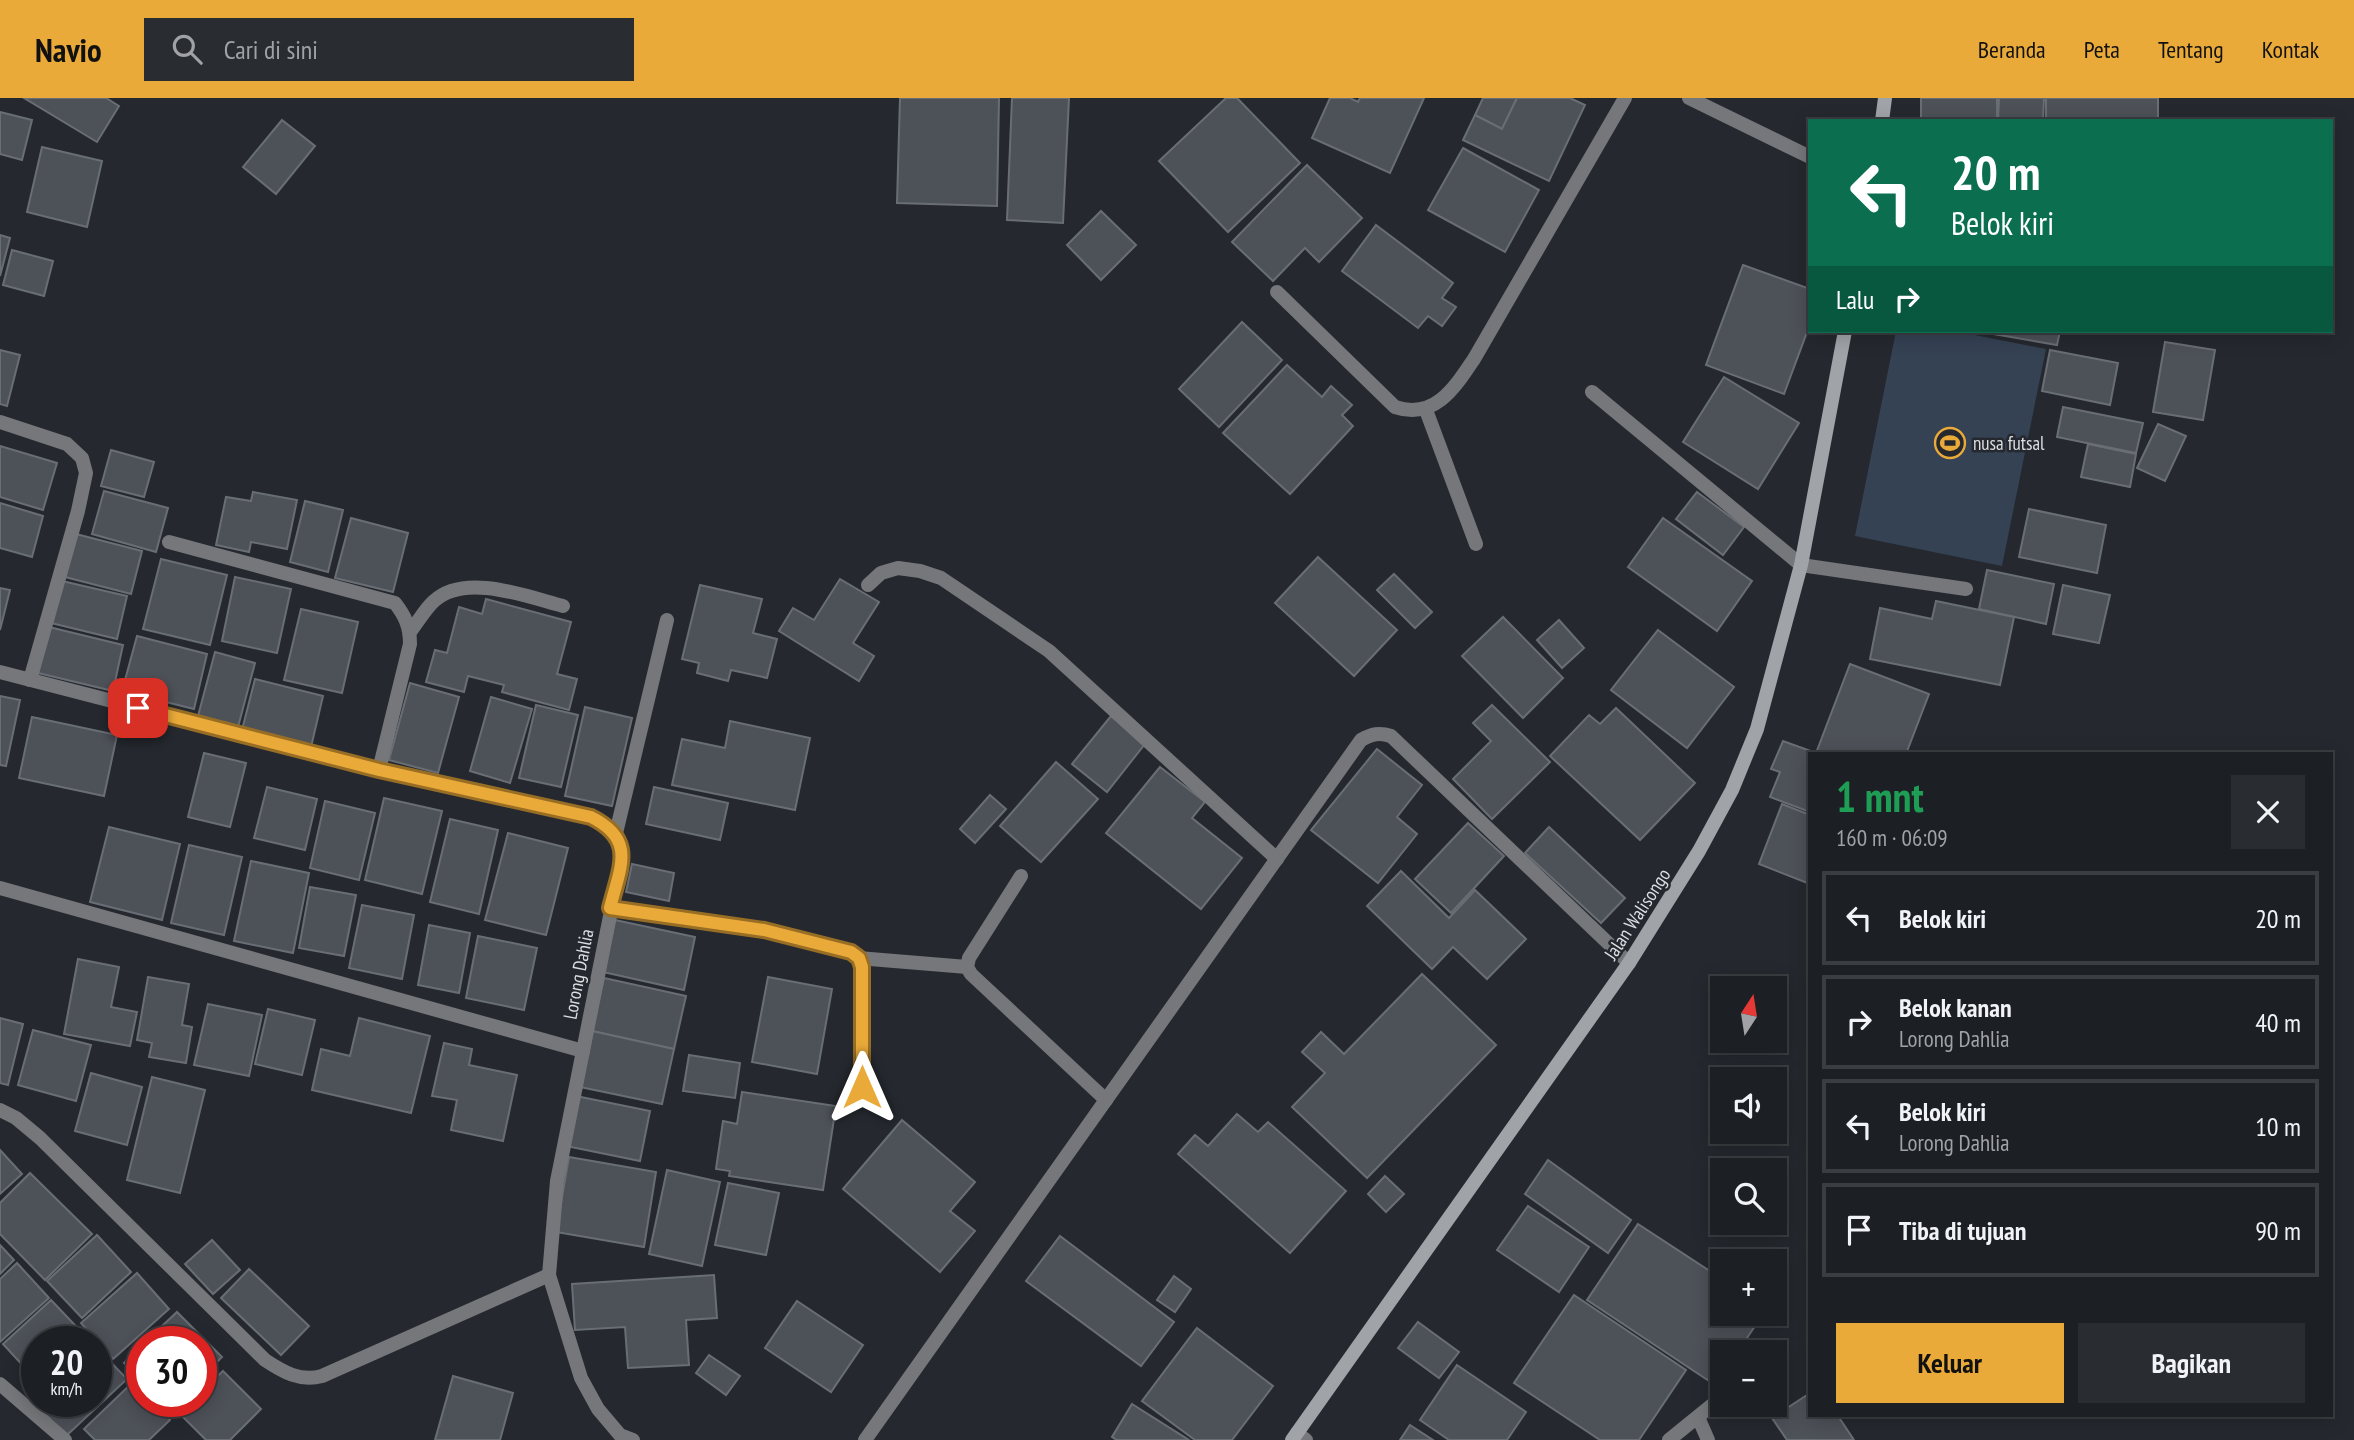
<!DOCTYPE html>
<html lang="id">
<head>
<meta charset="utf-8">
<style>
	:root { --surface:#1c1f23; --page:#292c30; --text:#f1f3f6; --muted:#a0a2a6; --line:#3a3d41; --accent:#eaaa39 }
	body { margin:0; font-family:"PT Sans Narrow",sans-serif; background:var(--page); color:var(--text); height:100vh; display:flex; flex-direction:column; font-size:26px; white-space:nowrap }
	* { box-sizing:border-box; margin:0 }
	p { font-size:23px; color:var(--muted) }
	.icon { flex:none; width:38px; height:38px; fill:none; stroke:currentColor; stroke-width:2; stroke-linecap:round; stroke-linejoin:round }
	.map { position:relative; flex:1; overflow:hidden }
	.side { position:absolute; left:1808px; top:654px; width:525px; height:665px; display:flex; flex-direction:column; background:var(--surface); border-radius:0px; box-shadow:0 4px 18px #0003,0 0 0 2px var(--line) }
	.side>* { flex:none }
	.hud { position:absolute; left:1808px; top:21px; width:525px; height:214px; border-radius:0px; box-shadow:0 4px 18px #0003,0 0 0 2px var(--line); background:#0b6e4f; color:#fff; overflow:hidden }
	.needle { width:46px; rotate:12deg }
	.buttons { position:absolute; left:1710px; top:878px; display:grid; gap:14px }
	.buttons a { display:grid; place-items:center; width:77px; height:77px; border-radius:0px; background:var(--surface); box-shadow:0 4px 18px #0003,0 0 0 2px var(--line); font-size:35px }
	.speed { position:absolute; left:21px; top:1228px; display:flex; gap:14px; font-size:35px; font-weight:700; text-align:center }
	.speed>* { display:grid; place-content:center; width:91px; height:91px; border-radius:50%; background:var(--surface); box-shadow:0 4px 18px #0003,0 0 0 2px var(--line); line-height:1 }
	.speed small { font-size:18px; font-weight:400 }
	.speed .limit { border:10px solid #d22; background:#fff; color:#111 }
	.pin { position:absolute; display:grid; place-items:center; width:60px; height:60px; color:#fff; margin:-30px; border-radius:14px; box-shadow:0 4px 10px #0006 }
	.me { position:absolute; width:77px; margin:-38px; rotate:0deg; stroke-linejoin:round; filter:drop-shadow(0 0 5px #0008) }
	.turn { display:flex; align-items:center; gap:24px; height:147px; padding:0 28px; font-size:32px }
	.turn .icon { width:91px; height:91px; stroke-width:2.5 }
	.turn b { display:block; font-size:49px; line-height:60px }
	.then { display:flex; align-items:center; height:66px; padding:0 28px; background:#0003; gap:14px; font-size:26px }
	.round { display:grid; place-items:center; flex:none; width:74px; height:74px; border-radius:0px; background:var(--page) }
	.overview { display:flex; align-items:center; justify-content:space-between; height:119px; padding:0 28px }
	h1 { font-size:42px; font-weight:600; line-height:52px; color:#1e9e55 }
	.primary-button { display:flex; gap:14px; margin-top:auto; padding:14px 28px }
	.primary-button a { flex:1; height:80px; border-radius:0px; background:var(--accent); color:#111; font-size:28px; font-weight:600; line-height:80px; text-align:center }
	.primary-button a+a { background:var(--page); color:var(--text) }
	ul { padding:0; list-style:none }
	li { display:flex; align-items:center; gap:21px; height:94px; margin:0 14px 10px; padding:0 14px; border:4px solid var(--line); border-radius:0px }
	li div { flex:1 }
	li b { display:block; font-size:26px }
	li em { font-style:normal }
	header { display:flex; align-items:center; gap:42px; box-sizing:border-box; height:98px; padding:0 35px; background:var(--accent); color:#111 }
	header strong { font-size:33px }
	nav { display:flex; gap:38px; margin-inline-start:auto; font-size:24px }
	.search { width:490px; height:63px; background:var(--page); display:flex; align-items:center; gap:18px; box-sizing:border-box; padding:0 24px; border-radius:0px; color:var(--muted); font-size:26px }
	.map>svg:first-child { display:block }
</style>
</head>
<body>
<header>
<strong>Navio</strong>
<div class="search"><svg class="icon" aria-label="search" viewBox="0 0 24 24"><circle cx="10" cy="10" r="6"/><path d="M15 15l6 6"/></svg>Cari di sini</div>
<nav><a>Beranda</a><a>Peta</a><a>Tentang</a><a>Kontak</a></nav>
</header>
<div class="map">
<svg width="2354" height="1342" viewBox="0 0 2354 1342">
	<rect width="100%" height="100%" fill="#25292f"/>
	<path fill="#354254" d="M1896,233H1954L2046,251L2002,468L1855,438Z"/>
	<g fill="#4d5158" stroke="#696e75" stroke-width="2">
		<path d="M24,0H106L119,8L97,44Z"/>
		<path d="M900,0H999L997,108L897,105Z"/>
		<path d="M1012,0H1069L1063,125L1007,122Z"/>
		<path d="M1226,0H1237L1300,65L1228,134L1159,63Z"/>
		<path d="M1330,0H1350L1358,4L1360,0H1424L1390,75L1312,40Z"/>
		<path d="M1483,0H1517L1502,31L1475,17Z"/>
		<path d="M1517,0H1570L1585,7L1549,83L1463,42L1475,17L1502,31Z"/>
		<rect x="1921" y="0" width="76" height="23"/>
		<path d="M1999,0H2044L2043,23H1998Z"/>
		<rect x="2046" y="0" width="112" height="23"/>
		<path d="M0,14L32,22L22,62L0,56Z"/>
		<path d="M282,22L315,48L276,96L243,69Z"/>
		<path d="M42,49L102,63L87,129L27,114Z"/>
		<path d="M1463,50L1539,92L1505,154L1428,112Z"/>
		<path d="M1307,67L1362,120L1319,164L1305,150L1273,183L1232,144Z"/>
		<path d="M1101,113L1136,147L1101,182L1067,147Z"/>
		<path d="M1376,127L1453,185L1442,200L1456,209L1442,228L1428,218L1418,230L1342,173Z"/>
		<path d="M0,137L10,140L0,178Z"/>
		<path d="M12,152L53,163L44,198L3,187Z"/>
		<path d="M1743,167L1810,191V226L1784,296L1706,267Z"/>
		<path d="M1242,224L1282,262L1219,329L1179,291Z"/>
		<path d="M1976,233H2060L2057,247Z"/>
		<path d="M2165,244L2215,252L2203,322L2153,314Z"/>
		<path d="M0,252L20,257L7,308L0,306Z"/>
		<path d="M2050,252L2118,265L2110,307L2042,293Z"/>
		<path d="M1287,267L1322,299L1331,288L1352,307L1342,317L1353,328L1290,396L1223,335Z"/>
		<path d="M1724,279L1799,325L1758,391L1683,344Z"/>
		<path d="M2063,309L2143,325L2136,355L2057,339Z"/>
		<path d="M2158,326L2186,338L2165,383L2137,370Z"/>
		<path d="M2088,346L2136,356L2130,389L2081,379Z"/>
		<path d="M0,348L57,365L43,412L0,399Z"/>
		<path d="M111,352L154,364L144,399L101,388Z"/>
		<path d="M104,393L168,410L156,454L92,436Z"/>
		<path d="M253,394L297,402L287,451L251,444L249,454L216,447L226,399L251,403Z"/>
		<path d="M1697,394L1744,429L1723,457L1676,421Z"/>
		<path d="M305,403L343,412L328,474L290,464Z"/>
		<path d="M0,405L43,418L32,459L0,450Z"/>
		<path d="M2029,411L2106,427L2097,475L2019,459Z"/>
		<path d="M351,420L408,435L393,494L335,480Z"/>
		<path d="M1663,420L1752,483L1717,533L1628,469Z"/>
		<path d="M76,436L142,453L131,496L65,479Z"/>
		<path d="M1318,459L1397,532L1354,578L1275,505Z"/>
		<path d="M161,461L227,477L210,547L143,531Z"/>
		<path d="M1987,472L2054,486L2046,526L1979,511Z"/>
		<path d="M1394,476L1432,514L1415,530L1377,492Z"/>
		<path d="M235,479L291,491L277,555L222,543Z"/>
		<path d="M840,481L879,504L853,545L874,558L859,583L779,533L793,510L814,522Z"/>
		<path d="M62,483L127,498L117,541L51,525Z"/>
		<path d="M700,487L762,501L753,535L777,541L767,580L731,572L728,583L697,575L699,565L682,561Z"/>
		<path d="M2063,487L2110,497L2099,545L2053,536Z"/>
		<path d="M0,490L10,492L0,532Z"/>
		<path d="M486,501L571,524L557,576L577,581L569,612L502,594L504,587L468,578L464,594L426,584L435,552L447,555L459,509L482,516Z"/>
		<path d="M1936,503L2014,519L2000,587L1870,561L1880,510L1932,521Z"/>
		<path d="M301,511L358,524L342,595L284,582Z"/>
		<path d="M1503,519L1563,580L1523,620L1462,558Z"/>
		<path d="M1559,522L1584,550L1562,570L1537,542Z"/>
		<path d="M49,529L123,547L113,593L38,575Z"/>
		<path d="M1658,532L1734,589L1687,650L1611,592Z"/>
		<path d="M137,538L207,556L194,611L122,593Z"/>
		<path d="M215,554L255,565L238,629L198,618Z"/>
		<path d="M1850,566L1929,596L1906,656H1810V714L1770,699L1780,674L1771,671L1783,643L1816,655Z"/>
		<path d="M255,581L323,598L311,649L242,632Z"/>
		<path d="M410,585L459,599L438,675L389,662Z"/>
		<path d="M0,598L20,602L6,668L0,667Z"/>
		<path d="M491,599L532,611L510,685L470,673Z"/>
		<path d="M536,607L578,617L561,689L519,680Z"/>
		<path d="M1492,607L1550,664L1492,721L1453,681L1491,643L1473,625Z"/>
		<path d="M585,609L632,620L612,708L565,698Z"/>
		<path d="M1616,610L1695,685L1640,742L1550,658L1589,617L1600,626Z"/>
		<path d="M1111,618L1145,646L1107,694L1072,666Z"/>
		<path d="M32,619L117,637L104,698L19,680Z"/>
		<path d="M730,623L810,640L795,712L672,687L682,641L725,650Z"/>
		<path d="M1377,651L1422,687L1397,719L1417,736L1378,785L1311,732Z"/>
		<path d="M204,655L246,665L230,729L188,719Z"/>
		<path d="M1056,664L1098,701L1041,764L1000,728Z"/>
		<path d="M1160,669L1205,704L1192,720L1242,760L1201,811L1106,735Z"/>
		<path d="M267,689L317,701L305,752L254,740Z"/>
		<path d="M654,689L728,705L720,742L646,726Z"/>
		<path d="M990,697L1006,711L975,745L960,731Z"/>
		<path d="M384,700L442,713L422,796L365,782Z"/>
		<path d="M325,703L375,715L359,782L310,770Z"/>
		<path d="M1782,706L1810,717V786L1759,766Z"/>
		<path d="M450,721L498,732L479,816L430,804Z"/>
		<path d="M1468,725L1504,758L1451,815L1415,781Z"/>
		<path d="M109,729L180,746L162,822L90,804Z"/>
		<path d="M1549,729L1625,800L1601,825L1525,755Z"/>
		<path d="M508,735L568,750L546,837L485,822Z"/>
		<path d="M189,747L242,759L224,837L171,825Z"/>
		<path d="M251,763L309,775L293,855L234,843Z"/>
		<path d="M632,766L674,775L669,803L626,794Z"/>
		<path d="M1401,773L1449,820L1475,792L1526,841L1487,881L1453,849L1432,871L1367,808Z"/>
		<path d="M310,789L356,797L344,858L299,850Z"/>
		<path d="M362,807L414,817L402,881L349,870Z"/>
		<path d="M615,822L695,839L684,892L603,874Z"/>
		<path d="M429,827L470,835L459,895L418,887Z"/>
		<path d="M478,838L537,850L524,912L466,900Z"/>
		<path d="M78,861L119,869L111,909L137,914L130,948L64,936Z"/>
		<path d="M1422,876L1496,947L1367,1080L1292,1009L1325,975L1302,954L1321,934L1344,956Z"/>
		<path d="M148,879L189,886L182,927L192,929L186,965L149,959L152,945L137,942Z"/>
		<path d="M768,879L832,891L817,976L752,964Z"/>
		<path d="M604,880L686,898L674,951L592,933Z"/>
		<path d="M208,906L262,917L249,978L194,967Z"/>
		<path d="M268,911L315,922L302,977L255,966Z"/>
		<path d="M0,920L23,926L8,987L0,985Z"/>
		<path d="M359,920L430,938L411,1015L312,992L321,951L350,958Z"/>
		<path d="M33,932L91,947L76,1003L18,987Z"/>
		<path d="M592,933L674,951L662,1006L580,989Z"/>
		<path d="M444,945L472,951L469,967L517,977L503,1043L451,1032L457,1002L432,998Z"/>
		<path d="M689,957L740,965L735,1000L683,993Z"/>
		<path d="M91,975L142,989L127,1047L75,1033Z"/>
		<path d="M152,979L205,992L180,1095L127,1082Z"/>
		<path d="M742,994L836,1008L823,1092L729,1078L730,1073L716,1071L723,1023L737,1026Z"/>
		<path d="M576,998L650,1013L640,1063L566,1048Z"/>
		<path d="M1237,1016L1258,1034L1268,1024L1346,1093L1290,1155L1178,1056L1195,1037L1208,1048Z"/>
		<path d="M902,1022L975,1084L950,1113L975,1133L940,1174L843,1091Z"/>
		<path d="M0,1052L22,1076L0,1096Z"/>
		<path d="M569,1059L656,1074L644,1149L556,1134Z"/>
		<path d="M1548,1062L1631,1122L1608,1155L1525,1096Z"/>
		<path d="M667,1072L720,1084L702,1168L649,1156Z"/>
		<path d="M30,1075L92,1136L45,1182L0,1136V1105Z"/>
		<path d="M1385,1078L1404,1096L1386,1114L1368,1096Z"/>
		<path d="M728,1085L779,1095L766,1157L715,1147Z"/>
		<path d="M1528,1108L1589,1149L1559,1194L1497,1152Z"/>
		<path d="M1638,1126L1722,1181V1216H1763L1737,1255H1722V1277L1715,1287L1587,1202Z"/>
		<path d="M97,1137L131,1174L82,1220L47,1183Z"/>
		<path d="M1060,1138L1174,1224L1141,1268L1026,1183Z"/>
		<path d="M212,1142L240,1172L213,1196L185,1166Z"/>
		<path d="M0,1147L14,1162L0,1176Z"/>
		<path d="M17,1165L49,1200L0,1244V1181Z"/>
		<path d="M249,1171L309,1228L281,1257L221,1200Z"/>
		<path d="M137,1175L169,1211L113,1261L81,1225Z"/>
		<path d="M714,1177L717,1220L686,1222L689,1267L628,1270L625,1229L575,1232L572,1186Z"/>
		<path d="M1174,1178L1191,1191L1175,1214L1157,1202Z"/>
		<path d="M1574,1197L1686,1272L1639,1342H1600L1514,1285Z"/>
		<path d="M51,1202L91,1244H37V1283L3,1246Z"/>
		<path d="M797,1203L863,1247L831,1294L765,1250Z"/>
		<path d="M177,1214L222,1259L201,1280V1244H145Z"/>
		<path d="M1418,1224L1459,1254L1439,1280L1398,1250Z"/>
		<path d="M1197,1230L1273,1288L1232,1342H1195L1142,1303Z"/>
		<path d="M142,1248V1283L124,1265Z"/>
		<path d="M96,1249L127,1281L66,1338L34,1304L37,1302V1304H96Z"/>
		<path d="M709,1257L740,1278L726,1297L696,1275Z"/>
		<path d="M1457,1267L1526,1314L1507,1342H1449L1420,1322Z"/>
		<path d="M223,1273L261,1311L230,1342H206L179,1315L191,1304H201V1294Z"/>
		<path d="M453,1278L513,1295L500,1342H435Z"/>
		<path d="M133,1284L142,1293V1304H152L170,1322L149,1342H95L84,1331Z"/>
		<path d="M1810,1295V1318H1838L1854,1342H1787L1772,1320Z"/>
		<path d="M1132,1306L1189,1342H1117L1112,1339Z"/>
		<path d="M1410,1327L1433,1342H1400Z"/>
	</g>
	<g fill="none" stroke-linecap="round" stroke-linejoin="round">
		<path stroke="#75777a" stroke-width="14" d="M1592,294L1801,467L1966,491"/>
		<g stroke="#75777a" stroke-width="14">
			<path d="M1689,0L1810,59"/>
			<path d="M1277,194L1395,309C1434,322 1454,291 1474,261L1625,0"/>
			<path d="M1426,312L1476,446"/>
			<path d="M0,324L67,346L82,360L86,375L78,413L30,582"/>
			<path d="M169,444L395,505C405,518 410,528 410,546L379,672"/>
			<path d="M868,487L881,475L898,470L920,473L941,480L1049,553L1277,761"/>
			<path d="M410,534C418,524 425,511 434,503C465,474 528,499 563,508"/>
			<path d="M0,574L379,672L591,719C610,728 619,736 622,758L557,1083L549,1177L581,1280L598,1311L620,1337L633,1342"/>
			<path d="M616,735L667,522"/>
			<path d="M1021,778L969,860L967,869L971,876L1106,1002"/>
			<path d="M0,790L583,953"/>
			<path d="M610,810L764,832L851,854L858,860L862,869V989"/>
			<path d="M858,860L967,869"/>
			<path d="M0,1012L16,1020L40,1040L265,1262C283,1274 300,1284 322,1278L549,1177"/>
			<path d="M0,1286L65,1342"/>
			<path d="M1698,1319L1708,1342"/>
			<path d="M1297,1335L1306,1342"/>
			<path d="M865,1342L1361,642C1372,636 1379,634 1391,638L1629,865"/>
			<path d="M1669,1342L1722,1299"/>
		</g>
		<g stroke="#a0a3a8" stroke-width="14">
			<path d="M1882,23L1885,0"/>
			<path d="M1292,1342L1629,865L1699,753L1732,692L1757,631L1801,467L1845,233"/>
		</g>
	</g>
	<g fill="none" stroke-linecap="round" stroke-linejoin="round">
		<g stroke="#986e25" stroke-width="18">
			<path id="route" d="M138,610L379,672L591,719C637,742 620,769 610,810L764,832L851,854L859,860L862,869V989"/>
		</g>
		<use href="#route" stroke="#eaaa39" stroke-width="12"/>
	</g>
	<defs>
		<g id="stadium-ring" transform="scale(1.575)"><circle r="9.5" fill="#25292f" stroke="#eaaa39" stroke-width="1.5"/><path d="M0-5a6.5 5 0 1 0 0 10a6.5 5 0 1 0 0-10ZM-3.5-1.8h7v3.6h-7Z" fill="#eaaa39"/></g>
	</defs>
	<g fill-rule="evenodd">
		<use href="#stadium-ring" x="1950" y="345"/>
	</g>
	<g text-anchor="middle" stroke-width="5" stroke-linejoin="round" paint-order="stroke">
		<g font-size="19" fill="#dcdee2" stroke="#25292f" text-anchor="start">
			<text x="1973" y="352">nusa futsal</text>
		</g>
		<g font-size="19" fill="#dcdee2" stroke="#25292f">
			<text transform="translate(1637 816) rotate(-57)" y="7">Jalan Walisongo</text>
			<text transform="translate(578 876) rotate(-79)" y="7">Lorong Dahlia</text>
		</g>
	</g>
</svg>
<div class="buttons">
<a><svg class="needle" viewBox="-14 -14 28 28"><path d="M0-13l5 13h-10z" fill="#e53935"/><path d="M0 13l5-13h-10z" fill="#a0a2a6"/></svg></a>
<a><svg class="icon" aria-label="sound" viewBox="0 0 24 24"><path d="M4 9h4l5-4v14l-5-4H4zM17 9q2 3 0 6"/></svg></a>
<a><svg class="icon" aria-label="search" viewBox="0 0 24 24"><circle cx="10" cy="10" r="6"/><path d="M15 15l6 6"/></svg></a>
<a>+</a>
<a>−</a>
</div>
<div class="speed"><div>20<small>km/h</small></div><div class="limit">30</div></div>
<div class="pin" style="left:138px;top:610px;background:#d93025"><svg class="icon" aria-label="arrive" viewBox="0 0 24 24"><path d="M6 21V4h12l-3 4 3 4H6"/></svg></div>
<svg class="me" style="left:862px;top:989px" viewBox="-20 -20 40 40"><path d="M0-17L14 15 0 8-14 15z" fill="#eaaa39" stroke="#fff" stroke-width="4"/></svg>
<div class="hud">
<div class="turn"><svg class="icon" aria-label="left" viewBox="0 0 24 24"><path d="M17 20v-9H6M10 6l-5 5 5 5"/></svg><div><b>20 m</b>Belok kiri</div></div>
<div class="then">Lalu<svg class="icon" aria-label="right" viewBox="0 0 24 24"><path d="M7 20v-9h11M14 6l5 5-5 5"/></svg></div>
</div>
<section class="side">
<div class="overview"><div><h1>1 mnt</h1><p>160 m · 06:09</p></div><a class="round"><svg class="icon" aria-label="close" viewBox="0 0 24 24"><path d="M6 6l12 12M18 6L6 18"/></svg></a></div>
<ul>
<li><svg class="icon" aria-label="left" viewBox="0 0 24 24"><path d="M17 20v-9H6M10 6l-5 5 5 5"/></svg><div><b>Belok kiri</b></div><em>20 m</em></li>
<li><svg class="icon" aria-label="right" viewBox="0 0 24 24"><path d="M7 20v-9h11M14 6l5 5-5 5"/></svg><div><b>Belok kanan</b><p>Lorong Dahlia</p></div><em>40 m</em></li>
<li><svg class="icon" aria-label="left" viewBox="0 0 24 24"><path d="M17 20v-9H6M10 6l-5 5 5 5"/></svg><div><b>Belok kiri</b><p>Lorong Dahlia</p></div><em>10 m</em></li>
<li><svg class="icon" aria-label="arrive" viewBox="0 0 24 24"><path d="M6 21V4h12l-3 4 3 4H6"/></svg><div><b>Tiba di tujuan</b></div><em>90 m</em></li>
</ul>
<div class="primary-button"><a>Keluar</a><a>Bagikan</a></div>
</section>
</div>
</body>
</html>
